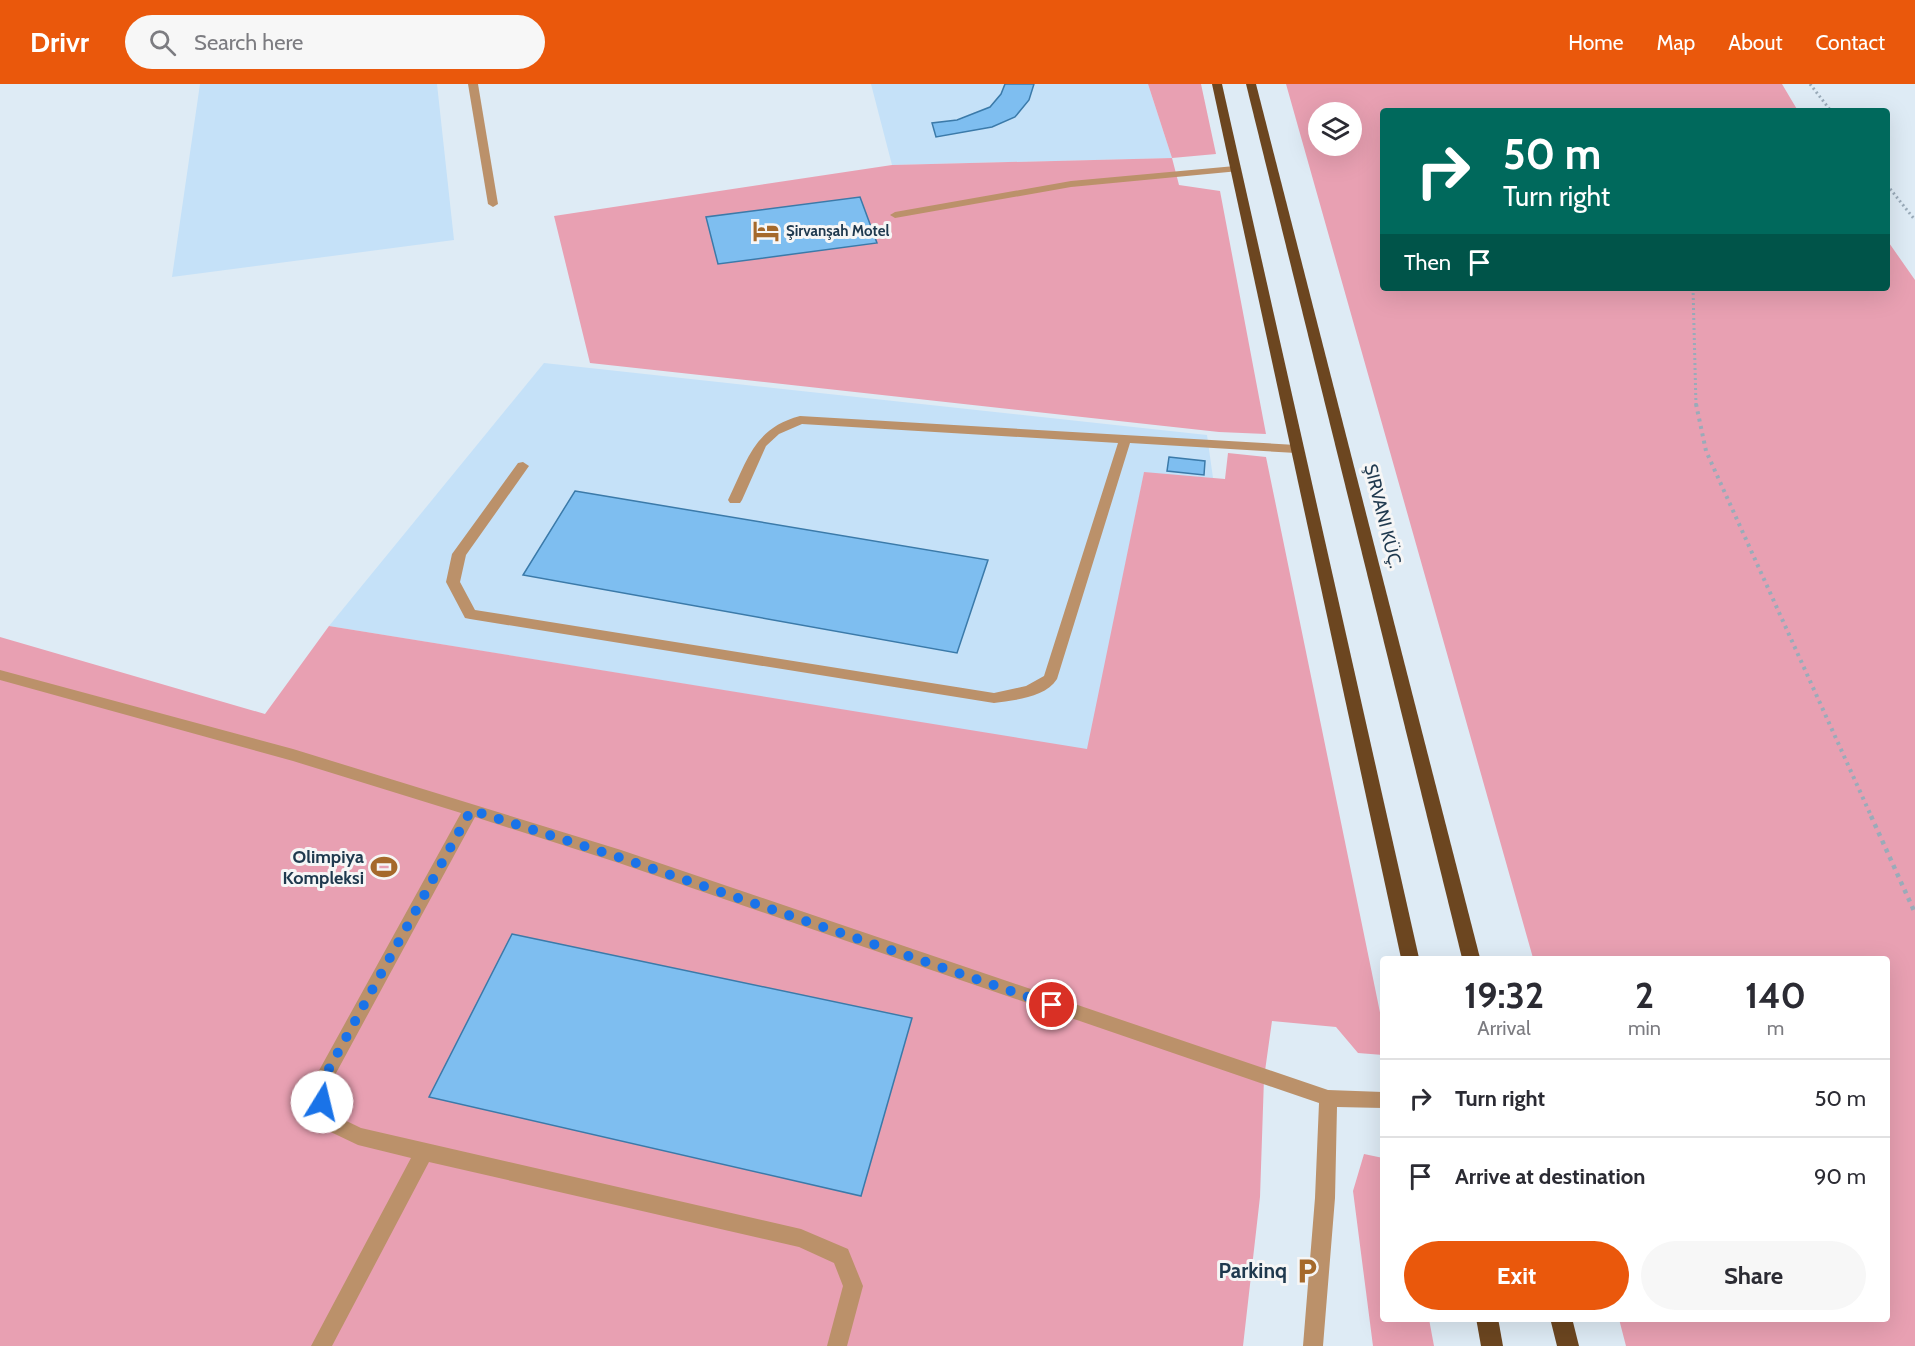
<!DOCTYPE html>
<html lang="en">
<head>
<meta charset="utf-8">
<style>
	:root { --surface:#fff; --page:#f7f7f7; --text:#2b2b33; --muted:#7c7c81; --line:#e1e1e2; --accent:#ea580c }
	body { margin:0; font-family:Cabin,sans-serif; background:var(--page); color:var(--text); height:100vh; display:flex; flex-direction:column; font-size:22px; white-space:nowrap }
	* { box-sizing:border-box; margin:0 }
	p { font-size:20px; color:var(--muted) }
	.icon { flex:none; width:33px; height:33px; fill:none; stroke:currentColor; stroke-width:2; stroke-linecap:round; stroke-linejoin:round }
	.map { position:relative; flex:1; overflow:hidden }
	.side { position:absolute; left:1380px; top:872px; width:510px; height:366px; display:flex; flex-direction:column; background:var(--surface); border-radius:6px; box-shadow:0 6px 24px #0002 }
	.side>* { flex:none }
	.banner { position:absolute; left:1380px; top:24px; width:510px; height:183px; border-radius:6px; box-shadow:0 6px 24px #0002; background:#00695c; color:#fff; overflow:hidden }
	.fabs { position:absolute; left:1308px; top:18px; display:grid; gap:12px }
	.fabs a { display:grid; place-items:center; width:54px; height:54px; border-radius:50%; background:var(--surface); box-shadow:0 6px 24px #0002; font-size:30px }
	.pin { position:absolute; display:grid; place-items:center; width:51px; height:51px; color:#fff; margin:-26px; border:3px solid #fff; border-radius:50%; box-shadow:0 2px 6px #0007 }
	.me { position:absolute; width:66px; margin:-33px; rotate:9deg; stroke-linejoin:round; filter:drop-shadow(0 0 4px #0008) }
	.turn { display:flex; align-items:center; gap:21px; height:126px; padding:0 24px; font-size:27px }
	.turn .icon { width:78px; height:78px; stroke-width:2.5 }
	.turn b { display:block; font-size:42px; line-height:51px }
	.then { display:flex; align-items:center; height:57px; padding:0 24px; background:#0003; gap:12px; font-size:22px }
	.eta { display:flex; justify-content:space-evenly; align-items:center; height:102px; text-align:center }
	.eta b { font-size:36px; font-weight:700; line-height:42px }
	.cta { display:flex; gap:12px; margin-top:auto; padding:12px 24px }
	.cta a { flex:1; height:69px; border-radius:36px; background:var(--accent); color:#fff; font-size:24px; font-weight:700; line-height:69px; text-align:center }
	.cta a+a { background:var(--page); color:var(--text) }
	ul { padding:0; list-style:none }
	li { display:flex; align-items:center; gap:18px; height:78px; padding:0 24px; border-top:2px solid var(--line) }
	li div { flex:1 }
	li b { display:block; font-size:22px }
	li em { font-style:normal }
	header { display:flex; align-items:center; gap:36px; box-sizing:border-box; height:84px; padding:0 30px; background:var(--accent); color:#fff }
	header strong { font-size:28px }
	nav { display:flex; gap:33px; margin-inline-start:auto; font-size:21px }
	.search { width:420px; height:54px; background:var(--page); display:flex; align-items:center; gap:15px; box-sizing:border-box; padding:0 21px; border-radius:33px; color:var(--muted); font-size:22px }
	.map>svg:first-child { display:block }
</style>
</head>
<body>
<header>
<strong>Drivr</strong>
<div class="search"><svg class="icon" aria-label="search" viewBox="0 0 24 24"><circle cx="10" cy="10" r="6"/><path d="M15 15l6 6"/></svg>Search here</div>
<nav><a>Home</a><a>Map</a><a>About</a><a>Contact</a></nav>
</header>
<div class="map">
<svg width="1915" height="1262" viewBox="0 0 1915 1262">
	<rect width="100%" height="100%" fill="#deebf5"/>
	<g fill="#c5e1f8">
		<path d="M200,0H437L454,156L172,193Z"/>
		<path d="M871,0H1148L1172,74L892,81Z"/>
		<path d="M544,279L1207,351L1213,394L1144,389L1088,666L329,542Z"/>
	</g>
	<g fill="#e8a0b2" fill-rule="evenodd">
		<path d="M1148,0H1201L1216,70L1172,74L1179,101L1220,107L1266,350L1219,348L590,279L554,132L892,81L1172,74Z"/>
		<path d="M1286,0H1782L1798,27H1383V204H1887V156L1915,196V1262H1626L1619,1235L1887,1234V874H1533ZM1318,28H1352V62H1318Z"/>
		<path d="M1228,369L1266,373L1383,943V971L1358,969L1336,943L1272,937L1264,994L1260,1113L1243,1262H0V553L265,630L329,542L1087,665L1144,388L1225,395Z"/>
		<path d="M1364,1070L1383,1074V1234L1429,1235L1434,1262H1373L1353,1107Z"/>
	</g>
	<g fill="#7ebef0" stroke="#3b7aa9" stroke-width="1.5">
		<path d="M1005,0H1034L1029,16L1015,33L992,43L936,53L932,39L957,36L990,23L1001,10Z"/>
		<path d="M860,113L877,159L718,180L706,133Z"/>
		<path d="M1169,373L1205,377L1204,391L1167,387Z"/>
		<path d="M575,407L988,476L957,569L523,491Z"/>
		<path d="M512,850L912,934L861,1112L429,1013Z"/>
	</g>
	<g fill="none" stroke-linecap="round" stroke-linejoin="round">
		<g stroke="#9aabb9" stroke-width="3" stroke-dasharray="2 3" stroke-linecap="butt">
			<path d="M1810,0L1831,27"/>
			<path d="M1887,101L1915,136"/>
			<path d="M1693,204L1696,322"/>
		</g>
		<path stroke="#9aabb9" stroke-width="4" stroke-dasharray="3 4.5" stroke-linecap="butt" d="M1696,320L1706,367L1872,734"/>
		<path stroke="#9aabb9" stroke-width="4.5" stroke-dasharray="4 5" stroke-linecap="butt" d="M1871,732L1915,829"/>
		<g fill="#bb916a" fill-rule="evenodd">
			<path d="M468,0H478L498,120L493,123L488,120Z"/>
			<path d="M1235,82L1239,83V87L1071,103L895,134L890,131L895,128L1071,97Z"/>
			<path d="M800,332L1296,361L1302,365L1296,369L1130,359L1057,595C1045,614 1014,616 994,619L470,535L465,534L446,498L452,470L518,379L523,378L529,382L466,471L460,498L475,526L994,609L1026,602L1044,592L1118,359L802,340L779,350L766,362L742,416L740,419H730L728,416C747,377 754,344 800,332Z"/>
			<path d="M0,586L293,665L621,766L1328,1006L1383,1008V1024L1337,1023L1335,1114L1323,1262H1303L1315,1114L1319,1019L619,779L475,733L329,1002L332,1030L361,1044L801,1145L848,1165L863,1202L847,1262H827L843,1202L834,1179L799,1163L429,1078L332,1262H311L411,1074L358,1061L316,1041L314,1035L311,1001L461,729L293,677L0,596Z"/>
		</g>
		<g fill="#6c4620" fill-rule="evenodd">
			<path d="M1212,0H1222L1419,874H1401Z"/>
			<path d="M1246,0H1256L1480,874H1462Z"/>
			<path d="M1476,1234H1498L1503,1262H1481Z"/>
			<path d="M1550,1234H1572L1579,1262H1557Z"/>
		</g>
	</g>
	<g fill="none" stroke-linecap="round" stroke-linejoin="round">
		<path stroke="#1a73e8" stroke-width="10" stroke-dasharray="0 18" d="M322,1018L320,1001L471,726L621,774L1052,921"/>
	</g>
	<defs>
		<g id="hotel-bare" transform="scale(2.07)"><path d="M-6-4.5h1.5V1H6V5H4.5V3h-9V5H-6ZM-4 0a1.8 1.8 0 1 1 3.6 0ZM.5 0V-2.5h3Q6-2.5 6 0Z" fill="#a5692b" stroke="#f6f6f6" stroke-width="2.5" paint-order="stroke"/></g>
		<g id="stadium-bare" transform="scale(2.07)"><path d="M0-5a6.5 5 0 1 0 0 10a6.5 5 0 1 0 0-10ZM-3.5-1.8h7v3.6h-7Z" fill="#a5692b" stroke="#f6f6f6" stroke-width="2.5" paint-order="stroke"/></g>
		<g id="parking-bare" transform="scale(2.07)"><path d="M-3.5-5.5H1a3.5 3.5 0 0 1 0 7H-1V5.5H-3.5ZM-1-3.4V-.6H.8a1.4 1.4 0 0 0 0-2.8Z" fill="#a5692b" stroke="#f6f6f6" stroke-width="2.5" paint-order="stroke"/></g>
	</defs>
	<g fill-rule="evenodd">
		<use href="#hotel-bare" x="766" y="147"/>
		<use href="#stadium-bare" x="384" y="783"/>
		<use href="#parking-bare" x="1307" y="1187"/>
	</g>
	<g text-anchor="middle" stroke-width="6" stroke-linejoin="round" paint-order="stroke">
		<g font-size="15" font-weight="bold" fill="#1f394e" stroke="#f6f6f6" text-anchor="start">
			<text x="786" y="152">Şirvanşah Motel</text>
		</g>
		<g font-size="18" fill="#1f394e" stroke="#f6f6f6">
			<text transform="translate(1383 432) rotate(76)" y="6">ŞIRVANI KÜÇ.</text>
		</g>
		<g font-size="18" font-weight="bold" fill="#1f394e" stroke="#f6f6f6" text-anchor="end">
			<text x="364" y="779">Olimpiya<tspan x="364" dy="21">Kompleksi</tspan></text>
		</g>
		<g font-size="21" font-weight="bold" fill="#1f394e" stroke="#f6f6f6" text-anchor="end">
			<text x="1287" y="1194">Parkinq</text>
		</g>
	</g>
</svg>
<div class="fabs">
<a><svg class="icon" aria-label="layers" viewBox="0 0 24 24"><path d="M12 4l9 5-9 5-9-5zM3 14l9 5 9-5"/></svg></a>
</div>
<div class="pin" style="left:1052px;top:921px;background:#d93025"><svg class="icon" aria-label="arrive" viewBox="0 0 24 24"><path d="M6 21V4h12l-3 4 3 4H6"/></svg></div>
<svg class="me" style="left:322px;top:1018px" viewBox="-20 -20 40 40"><circle r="19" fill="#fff"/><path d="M0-13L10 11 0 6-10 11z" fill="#1a73e8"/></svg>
<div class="banner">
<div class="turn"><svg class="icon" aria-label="right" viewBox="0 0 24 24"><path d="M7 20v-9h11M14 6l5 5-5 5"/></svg><div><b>50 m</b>Turn right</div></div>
<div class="then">Then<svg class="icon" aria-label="arrive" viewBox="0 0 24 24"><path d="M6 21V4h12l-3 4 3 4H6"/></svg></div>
</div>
<section class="side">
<div class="eta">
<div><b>19:32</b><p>Arrival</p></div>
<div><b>2</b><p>min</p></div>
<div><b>140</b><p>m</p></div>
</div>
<ul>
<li><svg class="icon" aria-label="right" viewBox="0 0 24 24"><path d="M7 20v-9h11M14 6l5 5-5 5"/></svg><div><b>Turn right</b></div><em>50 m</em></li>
<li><svg class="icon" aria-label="arrive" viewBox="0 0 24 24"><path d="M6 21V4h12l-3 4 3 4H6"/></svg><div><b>Arrive at destination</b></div><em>90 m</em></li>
</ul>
<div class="cta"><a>Exit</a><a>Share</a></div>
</section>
</div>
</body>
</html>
